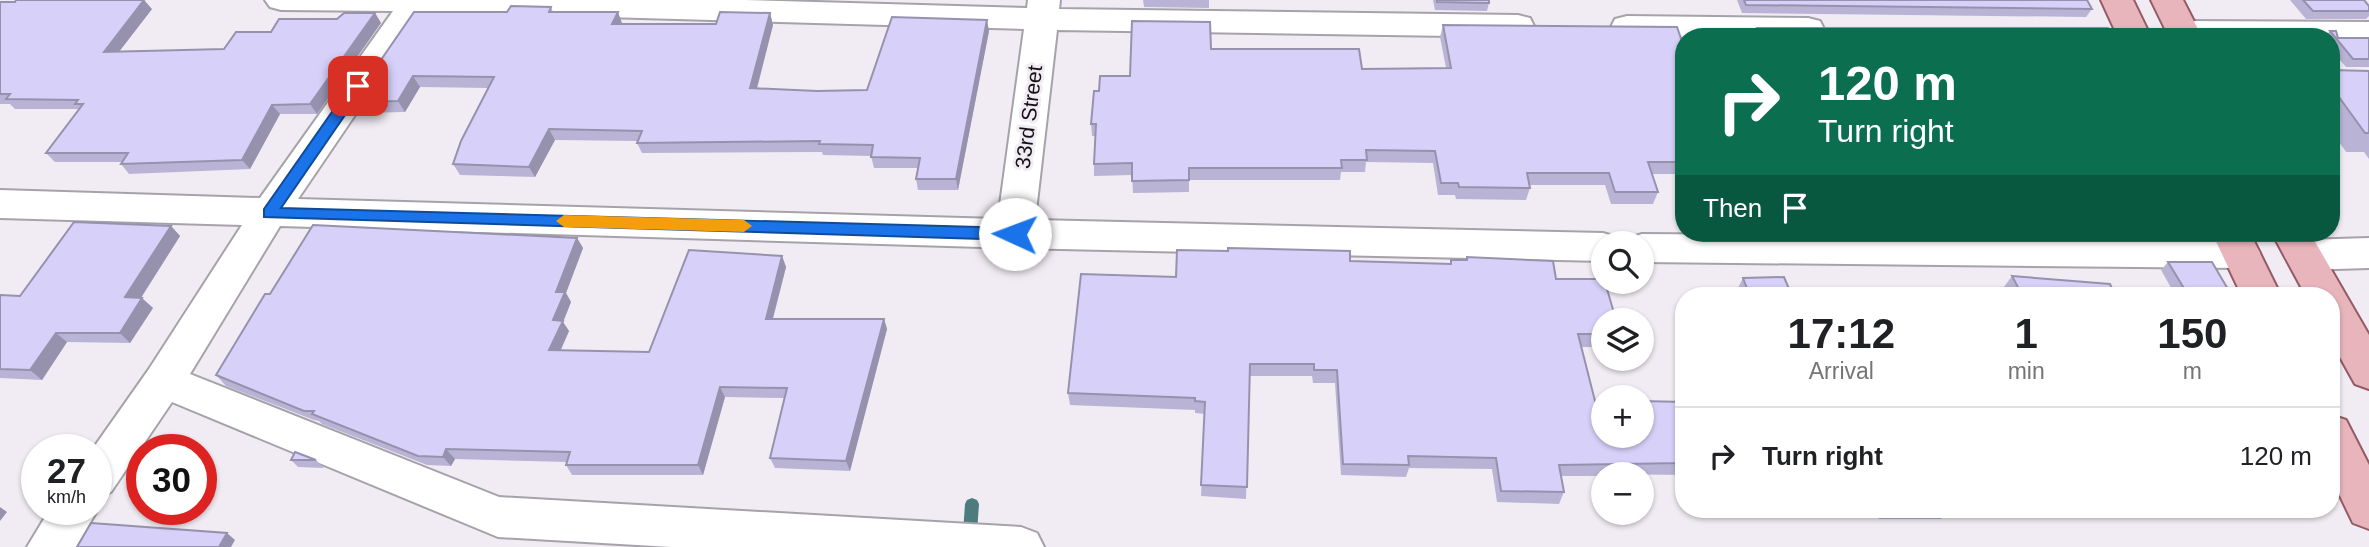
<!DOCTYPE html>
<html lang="en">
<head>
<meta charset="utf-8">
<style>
	:root { --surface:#fff; --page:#f6f6f6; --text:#202124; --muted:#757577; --line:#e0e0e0 }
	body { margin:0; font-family:Helvetica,sans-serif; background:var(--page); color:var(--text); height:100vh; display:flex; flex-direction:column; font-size:26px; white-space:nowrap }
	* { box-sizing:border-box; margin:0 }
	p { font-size:23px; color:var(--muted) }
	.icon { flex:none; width:38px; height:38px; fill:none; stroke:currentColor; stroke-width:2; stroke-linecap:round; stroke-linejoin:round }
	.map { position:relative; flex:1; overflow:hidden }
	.details { position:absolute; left:1675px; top:287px; width:665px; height:231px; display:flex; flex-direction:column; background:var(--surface); border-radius:28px; box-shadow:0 2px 5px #0004 }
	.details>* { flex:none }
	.guide { position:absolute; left:1675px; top:28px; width:665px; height:214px; border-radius:28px; box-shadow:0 2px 5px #0004; background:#0b6e4f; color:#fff; overflow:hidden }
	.fabs { position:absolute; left:1591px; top:231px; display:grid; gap:14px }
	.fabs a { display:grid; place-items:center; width:63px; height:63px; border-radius:50%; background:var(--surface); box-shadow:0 2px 5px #0004; font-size:35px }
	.speed { position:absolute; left:21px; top:434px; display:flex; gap:14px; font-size:35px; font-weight:700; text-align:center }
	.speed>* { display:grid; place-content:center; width:91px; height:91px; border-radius:50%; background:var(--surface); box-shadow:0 2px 5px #0004; line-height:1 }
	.speed small { font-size:18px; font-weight:400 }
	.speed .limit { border:10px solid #d22; background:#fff; color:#111 }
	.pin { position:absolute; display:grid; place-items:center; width:60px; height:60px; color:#fff; margin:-30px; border-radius:14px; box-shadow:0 4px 10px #0006 }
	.me { position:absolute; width:77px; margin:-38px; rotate:272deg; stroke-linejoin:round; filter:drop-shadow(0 0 5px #0008) }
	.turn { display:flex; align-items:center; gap:24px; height:147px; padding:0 28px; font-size:32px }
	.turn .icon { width:91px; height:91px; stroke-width:2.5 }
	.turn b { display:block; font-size:49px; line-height:60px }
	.then { display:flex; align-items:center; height:66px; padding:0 28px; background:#0003; gap:14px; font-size:26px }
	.eta { display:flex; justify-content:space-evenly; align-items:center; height:119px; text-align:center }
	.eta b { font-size:42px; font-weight:600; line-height:49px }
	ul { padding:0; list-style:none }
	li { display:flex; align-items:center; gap:21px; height:98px; padding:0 28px; border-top:2px solid var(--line) }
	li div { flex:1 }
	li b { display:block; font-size:26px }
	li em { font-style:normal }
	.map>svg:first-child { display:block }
</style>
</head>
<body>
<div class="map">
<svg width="2369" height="547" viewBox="0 0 2369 547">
	<rect width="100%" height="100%" fill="#f1ecf3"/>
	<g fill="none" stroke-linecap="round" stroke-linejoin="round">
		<path fill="#4e7b7e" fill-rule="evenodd" d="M972,498L977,500L979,504L976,547H962L965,504L967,500Z"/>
		<g stroke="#a6a2a9" stroke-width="4">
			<g id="minor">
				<path d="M265,0H745L1027,8L1028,0H1060L1059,9L1518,15L1530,18L1534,26L1530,34L1518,37L1057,30L1035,220L1603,233L1616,237L1620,243H1603V261L1015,248L280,226L190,374L499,497L1021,527L1037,533L1044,547H671L498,537L172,402L111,492L96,498V450H92L149,369L242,225L0,218V190L260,198L393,11L281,10L270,7ZM425,12L1024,29L998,219L298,199Z"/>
				<path d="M1627,16L1808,18L1820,21L1824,29L1819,37L1684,38H1627L1615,35L1611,27L1615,19Z"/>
				<path d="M2184,21L2369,22V44H2331V37H2171L2168,32L2172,24Z"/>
				<path d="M1642,234L2241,238L2254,243L2260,253L2254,263L2241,268L1642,262V243H1626L1629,238Z"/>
				<path d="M2369,238V268L2303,270L2290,265L2284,255L2290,245L2303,240Z"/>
				<path d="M96,505L98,509L76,547H27L50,509H96Z"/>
			</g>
		</g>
		<g stroke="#945b64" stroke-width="4">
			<g id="major">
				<path d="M2101,0H2133L2151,37H2118Z"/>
				<path d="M2151,0H2183L2202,37H2169Z"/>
				<path d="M2212,233H2250L2281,296H2242Z"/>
				<path d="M2272,233H2310L2369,335V389L2355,384L2331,341V296H2306Z"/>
				<path d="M2331,415L2346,420L2369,465V529L2353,523L2331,477Z"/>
			</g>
		</g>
		<use href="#minor" fill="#fff" fill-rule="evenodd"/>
		<use href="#major" fill="#e8b5bc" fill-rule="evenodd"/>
	</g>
	<g fill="#b9b4d6">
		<path d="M1143,0H1209V8L1144,7Z"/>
		<path d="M1433,0H1489V3L1487,11L1435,10Z"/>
		<path d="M1737,0H2087L2092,9L2086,17L1742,13Z"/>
		<path d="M2290,0H2364L2369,6V16L2366,19H2306Z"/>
		<path d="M0,2L152,9L119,51L224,49L271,32L337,19L375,13L381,23L317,114H280L250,169L129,174L121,164L122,162H55L46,153L79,109H15L10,104H0Z"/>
		<path d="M551,7L553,12L622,23V24H716L770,13L773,25L757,89L817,91L867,90L989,31L958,190H918L916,179L918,168H874L871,156L823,155L822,152L642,153L637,143L638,141L555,140L535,177L460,175L453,164L488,88L420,87L405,112L360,113L352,102L507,12Z"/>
		<path d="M1443,25L1684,47V174H1652L1658,192L1653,204H1611L1605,185H1529L1530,188L1526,200L1456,199L1455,195H1438L1433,163L1366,162L1365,172H1341L1340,180H1189V192L1133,193L1132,175L1094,176V164L1095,136H1092L1091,124L1099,91L1130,76L1211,49L1362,69L1446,68L1440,37Z"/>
		<path d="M1757,28L2113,37H1753Z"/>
		<path d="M2330,31L2338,38H2369V67H2346L2331,50V37H2325Z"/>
		<path d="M2331,70L2369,71V159L2364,152H2346L2331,130Z"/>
		<path d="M171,226L180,236L141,298L153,308L130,343L67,342L42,380L0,378V295L20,296Z"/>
		<path d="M2140,233H2185L2183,235H2141Z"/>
		<path d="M577,238L583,248L566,293L571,302L563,322L569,331L561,350L649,352L782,256L786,267L773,319H884L887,329L850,471L775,468L770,458L784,398L725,397L703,475H572L566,465L567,462L455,459L451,466L427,465L322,424L319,421L314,420L226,386L216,375L270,294Z"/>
		<path d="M1467,257L1556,279L1603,320V347H1581L1595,401L1684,402V475L1603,474V476H1561L1564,492L1559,504L1497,502L1492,469L1409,468L1406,477L1341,475L1335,383H1313L1312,376H1249L1246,499L1201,496L1205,414L1195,413V410L1070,405L1068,393L1176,277L1350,261L1450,264L1451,260H1466Z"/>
		<path d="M2168,262L2229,291L2225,296H1892L1895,291H2001L2012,276L2113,291L2174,293L2161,270Z"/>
		<path d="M1743,278L1792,296H1737L1736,292Z"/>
		<path d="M291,460H316L324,468L298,467Z"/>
		<path d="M1820,509H1951L1941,519H1879L1877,515H1823Z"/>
		<path d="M2123,509H2293L2285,515L2127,518Z"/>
	</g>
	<g fill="#9692ae">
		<path d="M144,0L152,9L112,61L104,52Z"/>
		<path d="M618,12L622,23L617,35L612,24Z"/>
		<path d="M375,13L381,23L317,114L310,104Z"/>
		<path d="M770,13L773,25L754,99L750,88Z"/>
		<path d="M987,20L989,31L958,190L956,179Z"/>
		<path d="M413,76L420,87L405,112L398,101Z"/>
		<path d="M272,105L280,114L250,169L242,160Z"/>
		<path d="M549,129L555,140L535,177L529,167Z"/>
		<path d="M171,226L180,236L135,307L125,297Z"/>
		<path d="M577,238L583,248L566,293L571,302L563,322L569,331L556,360L549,350L556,292Z"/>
		<path d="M782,256L786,267L770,329L766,319Z"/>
		<path d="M142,298L153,308L130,343L120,333Z"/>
		<path d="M884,319L887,329L850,471L846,461Z"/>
		<path d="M56,333L67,342L42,380L30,370Z"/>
		<path d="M720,387L725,397L703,475L698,465Z"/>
		<path d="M446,449L455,459L451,466L443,457Z"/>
		<path d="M0,507L7,512L0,521Z"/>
		<path d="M227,533L235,540L231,547H219Z"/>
	</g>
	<g fill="#d7d1f9" stroke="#9692ae" stroke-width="2">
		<path d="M16,0H144L104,52L224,49L236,32H271L279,19H337L344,13H375L310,104L272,105L242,160L121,164L128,153H46L83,104H75L78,100L6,99L10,94H0V2H15Z"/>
		<path d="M1437,0H1489V3L1437,2Z"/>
		<path d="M1744,0H2087L2092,9L1746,5Z"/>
		<path d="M2303,0H2364L2369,6V11H2313Z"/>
		<path d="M511,6L551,7L549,12H618L612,24H716L720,12L770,13L750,88L817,91L867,90L892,17L987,20L956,179H916L920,158L871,157L873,145L819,144L820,141L637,143L642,131L549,129L529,167L453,164L461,141L494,77L413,76L398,101L352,102L414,12H507Z"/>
		<path d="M1132,21L1210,22L1211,49H1359L1362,69L1451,68L1443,25L1677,27L1684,47V59H1682L1684,64V162H1648L1658,192H1615L1609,173H1527L1530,188L1459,187L1458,183H1441L1435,151L1366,150L1367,160H1341L1342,168H1189V180L1132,181V163L1094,164L1096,124H1091L1094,91H1099L1100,76H1130Z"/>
		<path d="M1757,28H2108L2113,37H1761Z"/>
		<path d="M2330,31H2336L2338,38H2369V59H2353Z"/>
		<path d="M2331,70L2369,71V133H2365L2331,86Z"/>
		<path d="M74,222L171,226L125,297L142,298L120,333H56L30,370L0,369V295L20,296Z"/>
		<path d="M313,225L577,238L556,292H565L553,320L563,321L549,350L649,352L689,250L782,256L766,319H884L846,461L770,458L787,388L720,387L698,465H566L570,452L446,449L443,457L418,456L312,414L314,411H304L216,375L265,294H270Z"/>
		<path d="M1228,248L1350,251V261L1451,264V260H1467V257L1553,261L1556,279H1603V282H1605L1616,320H1603V334H1578L1595,401H1603V436H1642V401L1684,402V463L1559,465L1564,492L1501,491L1496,458L1408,456L1409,465L1343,464L1337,370H1314V364H1250L1247,487L1201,485L1205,402L1195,401V398L1068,393L1081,274L1176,277L1177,250L1228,251Z"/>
		<path d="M2168,262H2212L2229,291L2185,290Z"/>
		<path d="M2012,276L2110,284L2113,291L2187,293L2188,296H1898L1895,291H2020Z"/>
		<path d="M1784,277L1792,296H1750L1743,278Z"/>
		<path d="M295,452L316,460H291Z"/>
		<path d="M91,523L227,533L219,547H77Z"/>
	</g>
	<path fill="#1a73e8" stroke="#114b97" stroke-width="2" d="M358,81L365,86L281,208L1015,228L1023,234L1015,240L264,217V209L353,82Z"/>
	<path fill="#f59e0b" d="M564,215L744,220L752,226L744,232L564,227L556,221Z"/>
	<g text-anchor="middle" stroke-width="6" stroke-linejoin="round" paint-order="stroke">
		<g font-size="21" fill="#131114" stroke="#f1ecf3">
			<text transform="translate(1029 117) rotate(-83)" y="7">33rd Street</text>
		</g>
	</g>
</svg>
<div class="fabs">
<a><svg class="icon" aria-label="search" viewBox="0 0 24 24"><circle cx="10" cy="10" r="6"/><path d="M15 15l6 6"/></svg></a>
<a><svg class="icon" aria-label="layers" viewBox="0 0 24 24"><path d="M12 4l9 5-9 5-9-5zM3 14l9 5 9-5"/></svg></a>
<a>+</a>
<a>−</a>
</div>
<div class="speed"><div>27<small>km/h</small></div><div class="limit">30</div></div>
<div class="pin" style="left:358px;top:86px;background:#d93025"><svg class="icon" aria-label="arrive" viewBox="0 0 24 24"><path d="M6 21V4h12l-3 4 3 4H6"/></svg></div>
<svg class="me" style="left:1015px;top:234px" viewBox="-20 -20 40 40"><circle r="19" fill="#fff"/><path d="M0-13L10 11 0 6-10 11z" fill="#1a73e8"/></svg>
<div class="guide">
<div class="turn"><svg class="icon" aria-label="right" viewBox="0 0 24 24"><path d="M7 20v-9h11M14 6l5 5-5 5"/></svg><div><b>120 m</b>Turn right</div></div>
<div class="then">Then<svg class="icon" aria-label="arrive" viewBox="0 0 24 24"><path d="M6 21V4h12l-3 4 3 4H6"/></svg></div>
</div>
<section class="details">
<div class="eta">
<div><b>17:12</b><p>Arrival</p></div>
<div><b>1</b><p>min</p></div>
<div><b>150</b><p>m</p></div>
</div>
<ul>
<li><svg class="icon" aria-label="right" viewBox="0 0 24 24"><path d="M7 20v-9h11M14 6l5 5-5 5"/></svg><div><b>Turn right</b></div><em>120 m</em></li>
</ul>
</section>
</div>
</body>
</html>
